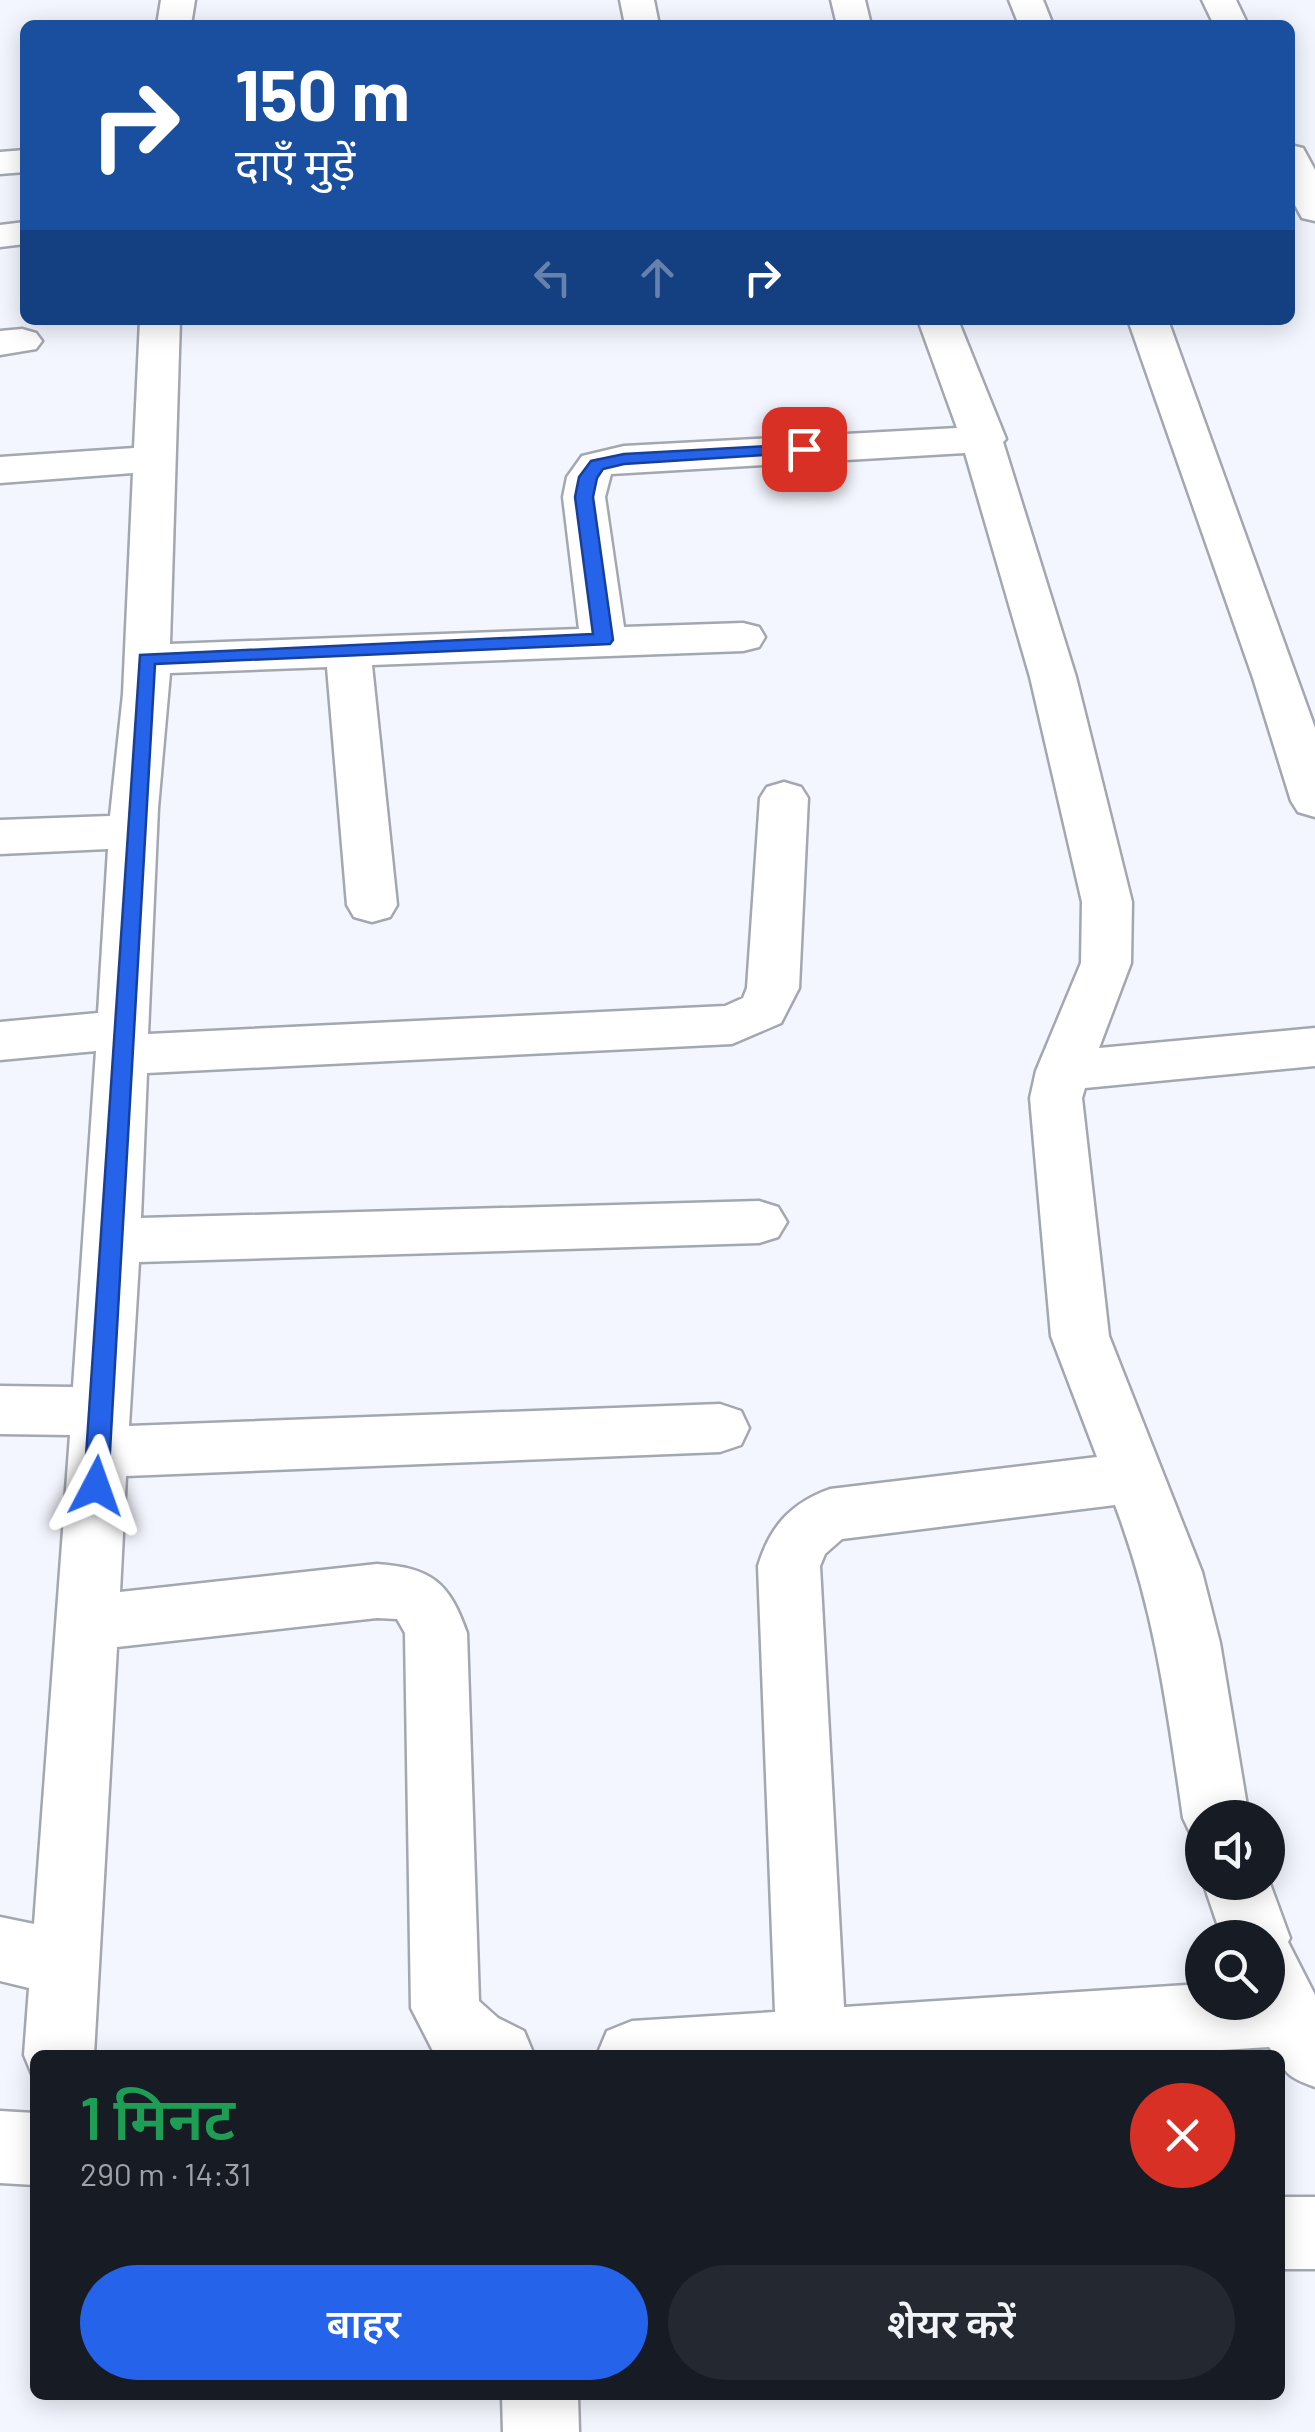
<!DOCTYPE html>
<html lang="hi">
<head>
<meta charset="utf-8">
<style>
	:root { --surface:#171b24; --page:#242831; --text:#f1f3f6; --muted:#9ea1a6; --accent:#2563eb }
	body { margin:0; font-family:Barlow,"Noto Sans Devanagari",sans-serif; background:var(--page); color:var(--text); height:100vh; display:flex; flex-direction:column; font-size:38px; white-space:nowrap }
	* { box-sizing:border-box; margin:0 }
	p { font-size:32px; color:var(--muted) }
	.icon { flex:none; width:55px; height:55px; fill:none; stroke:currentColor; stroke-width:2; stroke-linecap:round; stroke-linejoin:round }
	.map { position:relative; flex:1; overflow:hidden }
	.sheet { position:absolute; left:30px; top:2050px; width:1255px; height:350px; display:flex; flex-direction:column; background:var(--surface); border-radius:15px; box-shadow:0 5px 25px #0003 }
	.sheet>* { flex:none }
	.hud { position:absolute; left:20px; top:20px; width:1275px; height:305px; border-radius:15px; box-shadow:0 5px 25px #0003; background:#1a4fa0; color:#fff; overflow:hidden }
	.tools { position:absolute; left:1185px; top:1800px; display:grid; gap:20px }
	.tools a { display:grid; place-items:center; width:100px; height:100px; border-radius:50%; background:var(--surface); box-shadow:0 5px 25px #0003; font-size:50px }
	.pin { position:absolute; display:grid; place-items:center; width:85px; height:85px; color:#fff; margin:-42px; border-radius:20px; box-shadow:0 5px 15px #0006 }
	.me { position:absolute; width:110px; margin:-55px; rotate:4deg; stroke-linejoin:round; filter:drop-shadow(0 0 8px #0008) }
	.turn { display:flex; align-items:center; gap:35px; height:210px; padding:0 50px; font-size:45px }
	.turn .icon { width:130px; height:130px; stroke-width:2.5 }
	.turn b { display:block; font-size:70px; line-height:85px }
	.lanes { display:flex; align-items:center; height:95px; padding:0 50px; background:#0003; justify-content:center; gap:50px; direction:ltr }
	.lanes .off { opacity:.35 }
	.round { display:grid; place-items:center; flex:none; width:105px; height:105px; border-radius:52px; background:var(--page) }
	.headline { display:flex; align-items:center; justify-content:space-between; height:170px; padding:0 50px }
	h1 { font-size:60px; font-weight:600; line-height:75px; color:#1e9e55 }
	.cta { display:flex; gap:20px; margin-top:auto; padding:20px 50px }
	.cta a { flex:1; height:115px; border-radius:60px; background:var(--accent); color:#fff; font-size:40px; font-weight:600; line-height:115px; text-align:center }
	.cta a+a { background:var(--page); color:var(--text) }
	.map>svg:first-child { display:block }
</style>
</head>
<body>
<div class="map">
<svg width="1315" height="2432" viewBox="0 0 1315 2432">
	<rect width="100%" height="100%" fill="#f4f6ff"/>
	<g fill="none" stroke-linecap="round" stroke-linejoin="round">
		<g stroke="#a3a7b0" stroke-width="5">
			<g id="minor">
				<path d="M161,0H195L191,25H157Z"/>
				<path d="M620,0H654L659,25H625Z"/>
				<path d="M831,0H865L871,25H837Z"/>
				<path d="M1009,0H1043L1053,25H1019Z"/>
				<path d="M1202,0H1236L1248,25H1214Z"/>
				<path d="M1290,145L1303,148L1315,170V221L1302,218L1290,196Z"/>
				<path d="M25,150V172L0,174V152Z"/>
				<path d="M25,222V244L0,247V225Z"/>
				<path d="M140,320H180L170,644L579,629L563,497L567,477L582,456L624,446L957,428L918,320H958L1006,439L1003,442L1076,677L1132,902L1131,963L1099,1048L1315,1028V1066L1085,1088L1082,1098L1109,1336L1202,1572L1220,1643L1249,1818H1202V1843L1193,1839L1183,1818C1167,1707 1155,1611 1115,1505L842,1539L825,1554L820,1566L844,2007L1202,1984V2002H1268V1938H1222L1203,1882H1268V1878L1290,1938L1288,1942L1315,1995V2087C1299,2081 1280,2075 1280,2055H1275L1269,2047L1144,2055H597L607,2031L632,2021L775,2012L758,1566C770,1526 791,1503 830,1489L1097,1457L1051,1336L1030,1098L1036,1071L1081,963L1082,902L1030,677L965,453L611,474L605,497L624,627L743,623L759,627L765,637L759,647L743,651L372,665L397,905L390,917L372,922L354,917L347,905L327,667L170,673L158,808L148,1034L725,1006L743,998L747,988L760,798L767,787L784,782L801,787L808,798L799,988L781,1023L732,1044L147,1073L141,1218L759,1201L778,1207L787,1222L778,1237L759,1243L139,1262L129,1426L720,1404L741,1411L749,1428L741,1445L720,1452L126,1476L120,1592L377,1564C432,1568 449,1582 467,1633L479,2001L498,2018L524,2031L534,2055H435L411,2008L405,1633L397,1619L377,1618L117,1647L94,2055H35L34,2079L24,2055L29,1988L0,1981V1917L34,1924L70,1435L0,1434V1386L73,1387L96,1051L0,1060V1022L98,1013L108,849L0,854V820L110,816L123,694L133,473L0,483V457L134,448Z"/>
				<path d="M1128,320H1168L1315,728V817L1298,812L1291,801L1253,678Z"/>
				<path d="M22,329L36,333L42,341L36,349L0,355V331Z"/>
				<path d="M0,2111L35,2113V2185L0,2183Z"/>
				<rect x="1280" y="2197" width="35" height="72"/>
				<path d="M502,2395H578L579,2432H503Z"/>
			</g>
		</g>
		<use href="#minor" fill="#fff" fill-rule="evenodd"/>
	</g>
	<path fill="#2563eb" stroke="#184099" stroke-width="2.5" d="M804,444L810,445V452L624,464L603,469L597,478L593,497L613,640L610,644L155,664L108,1486L105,1494L96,1497L87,1494L84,1486L140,655L593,634L575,497L579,477L591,461L624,454Z"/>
</svg>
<div class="tools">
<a><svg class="icon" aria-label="sound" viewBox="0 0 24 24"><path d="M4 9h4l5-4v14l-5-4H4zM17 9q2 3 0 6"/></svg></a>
<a><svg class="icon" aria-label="search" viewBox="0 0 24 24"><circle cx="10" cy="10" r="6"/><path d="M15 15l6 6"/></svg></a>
</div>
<div class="pin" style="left:804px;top:449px;background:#d93025"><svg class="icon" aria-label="arrive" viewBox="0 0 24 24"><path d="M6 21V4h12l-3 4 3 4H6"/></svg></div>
<svg class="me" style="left:96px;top:1486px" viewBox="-20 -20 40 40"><path d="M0-17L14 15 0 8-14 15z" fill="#2563eb" stroke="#fff" stroke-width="4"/></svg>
<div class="hud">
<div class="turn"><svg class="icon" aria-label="right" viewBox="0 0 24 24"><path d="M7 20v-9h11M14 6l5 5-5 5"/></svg><div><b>150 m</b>दाएँ मुड़ें</div></div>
<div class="lanes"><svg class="icon off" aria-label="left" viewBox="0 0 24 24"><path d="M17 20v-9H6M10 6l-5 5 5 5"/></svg><svg class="icon off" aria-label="ahead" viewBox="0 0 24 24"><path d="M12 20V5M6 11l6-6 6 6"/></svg><svg class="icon" aria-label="right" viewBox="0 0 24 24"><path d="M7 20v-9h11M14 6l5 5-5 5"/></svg></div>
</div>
<section class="sheet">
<div class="headline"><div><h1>1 मिनट</h1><p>290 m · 14:31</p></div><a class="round" style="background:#d93025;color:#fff"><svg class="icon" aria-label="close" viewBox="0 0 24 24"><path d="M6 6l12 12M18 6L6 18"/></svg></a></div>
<div class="cta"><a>बाहर</a><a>शेयर करें</a></div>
</section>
</div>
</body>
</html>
